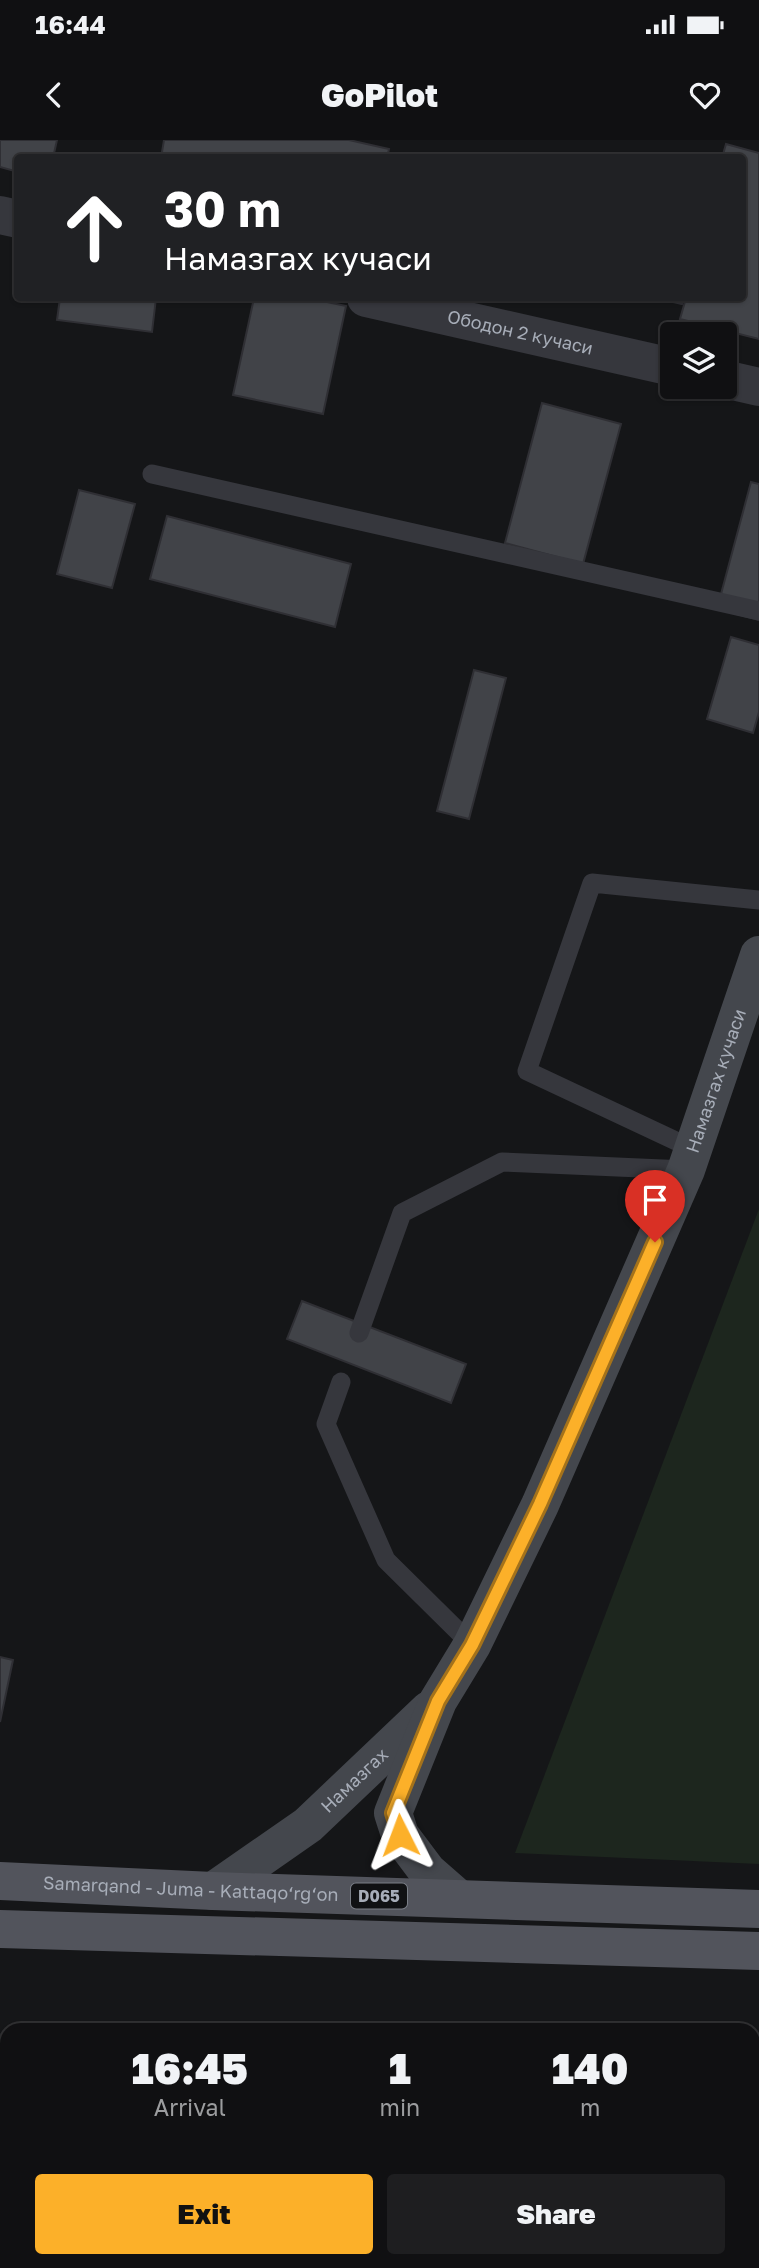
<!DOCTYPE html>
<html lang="en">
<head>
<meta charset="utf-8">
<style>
	:root { --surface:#101012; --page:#1e1e20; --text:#f1f3f6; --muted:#9c9d9f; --line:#303032; --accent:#fcb029 }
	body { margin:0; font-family:"Golos Text",sans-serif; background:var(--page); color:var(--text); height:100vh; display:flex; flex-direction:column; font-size:26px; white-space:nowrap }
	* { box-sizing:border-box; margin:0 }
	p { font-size:23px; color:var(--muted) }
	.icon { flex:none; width:38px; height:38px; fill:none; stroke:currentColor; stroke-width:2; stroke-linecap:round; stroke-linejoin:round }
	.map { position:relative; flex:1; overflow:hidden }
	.drawer { position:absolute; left:0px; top:1883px; width:760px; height:245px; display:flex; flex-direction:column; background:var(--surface); border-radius:21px 21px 0 0; box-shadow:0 2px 5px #0004,0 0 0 2px var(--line) }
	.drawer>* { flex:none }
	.banner { position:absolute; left:14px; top:14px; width:732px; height:147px; border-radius:7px; box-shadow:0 2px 5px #0004,0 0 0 2px var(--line); background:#202124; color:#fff; overflow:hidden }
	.controls { position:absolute; left:660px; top:182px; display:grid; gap:14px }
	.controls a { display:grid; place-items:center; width:77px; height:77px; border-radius:7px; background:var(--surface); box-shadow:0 2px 5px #0004,0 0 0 2px var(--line); font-size:35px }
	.pin { position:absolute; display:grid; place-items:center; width:60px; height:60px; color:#fff; margin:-72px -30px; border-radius:50% 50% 50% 0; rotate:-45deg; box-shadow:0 0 7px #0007 }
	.pin .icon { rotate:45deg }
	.me { position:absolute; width:77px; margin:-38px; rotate:357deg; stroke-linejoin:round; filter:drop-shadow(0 0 5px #0008) }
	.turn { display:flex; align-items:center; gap:24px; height:147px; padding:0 35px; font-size:32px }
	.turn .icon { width:91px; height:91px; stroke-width:2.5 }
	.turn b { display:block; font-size:49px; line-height:60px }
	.eta { display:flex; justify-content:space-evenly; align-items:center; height:119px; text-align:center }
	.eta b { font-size:42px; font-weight:800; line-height:49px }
	.button { display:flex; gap:14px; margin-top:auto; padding:14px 35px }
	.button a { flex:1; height:80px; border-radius:7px; background:var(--accent); color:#111; font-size:28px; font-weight:800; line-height:80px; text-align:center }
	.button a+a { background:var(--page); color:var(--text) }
	.status { display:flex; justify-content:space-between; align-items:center; height:49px; padding:0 35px; background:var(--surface); direction:ltr }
	.status svg { height:19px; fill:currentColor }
	header { display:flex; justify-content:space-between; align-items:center; height:91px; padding:0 35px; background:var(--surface); font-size:32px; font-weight:800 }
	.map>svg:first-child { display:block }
</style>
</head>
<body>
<div class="status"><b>16:44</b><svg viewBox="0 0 49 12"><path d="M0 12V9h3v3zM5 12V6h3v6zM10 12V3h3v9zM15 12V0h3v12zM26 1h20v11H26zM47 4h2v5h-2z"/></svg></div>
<header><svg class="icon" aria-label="back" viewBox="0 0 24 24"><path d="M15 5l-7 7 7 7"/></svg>GoPilot<svg class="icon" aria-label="heart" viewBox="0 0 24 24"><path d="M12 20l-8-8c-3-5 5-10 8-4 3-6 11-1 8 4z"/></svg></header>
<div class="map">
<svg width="759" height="2128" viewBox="0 0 759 2128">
	<rect width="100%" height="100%" fill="#151618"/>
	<path fill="#1d261e" d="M759,1069V1724L515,1713Z"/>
	<g fill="#414348" stroke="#2f2f34" stroke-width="2">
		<path d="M0,0H57L53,18H18V32L0,27Z"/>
		<path d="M164,0H349L389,9L387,18H161Z"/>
		<path d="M726,4L759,13V199L680,179L686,158H742V18H722Z"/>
		<path d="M60,158H156L152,192L57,180Z"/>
		<path d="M254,158H308L346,166L323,274L233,255Z"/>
		<path d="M656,158H684L682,164Z"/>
		<path d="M542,263L621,284L583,424L505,403Z"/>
		<path d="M751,342L759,344V480L717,469Z"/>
		<path d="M79,350L135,364L112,448L57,434Z"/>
		<path d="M167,376L351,424L335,487L150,439Z"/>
		<path d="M731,497L759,505V572L753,593L707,579Z"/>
		<path d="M474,530L506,538L469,679L437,671Z"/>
		<path d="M302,1161L466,1224L451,1263L287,1199Z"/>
		<path d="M0,1517L13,1520L0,1582Z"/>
		<path d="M205,2121H254L253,2124L205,2123Z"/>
	</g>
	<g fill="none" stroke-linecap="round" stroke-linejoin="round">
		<g stroke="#36373d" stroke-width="19">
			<path d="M152,334L759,471"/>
			<path d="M693,1009L527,931L592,743L759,760"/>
			<path d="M359,1193L402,1073L502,1022L686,1030"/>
			<path d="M341,1242L326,1284L386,1420L472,1505"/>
		</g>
		<g stroke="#36373d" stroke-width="38">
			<path d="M0,75L18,79"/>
			<path id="s1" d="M366,158L672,227"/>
			<path d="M724,239L759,247"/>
		</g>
		<g stroke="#44474d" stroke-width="38">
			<path id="s2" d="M213,1751L308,1685L429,1570"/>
			<path id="s3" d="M459,1759L427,1731L400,1695L393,1673L438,1561L472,1505L540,1365L686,1030L759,815"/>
		</g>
		<g stroke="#52545c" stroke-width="38">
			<path id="s4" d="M0,1741L213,1751L759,1769"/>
			<path d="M0,1789L759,1811"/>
		</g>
	</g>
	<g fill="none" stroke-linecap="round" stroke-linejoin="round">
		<g stroke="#a4721b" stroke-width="18">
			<path id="route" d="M400,1695L393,1673L438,1561L472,1505L540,1364L655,1102"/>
		</g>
		<use href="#route" stroke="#fcb029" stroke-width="12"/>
	</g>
	<g text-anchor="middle" stroke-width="7" stroke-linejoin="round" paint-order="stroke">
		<rect fill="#101113" stroke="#7a7e86" stroke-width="2" x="351" y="1743.5" width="56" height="25" rx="5"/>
		<g font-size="16" font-weight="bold" fill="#a7adb8">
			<text x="379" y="1762">D065</text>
		</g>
		<g font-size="18" fill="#a7adb8" stroke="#101113">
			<text dy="6" stroke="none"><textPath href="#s1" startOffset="158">Ободон 2 кучаси</textPath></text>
			<text dy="6" stroke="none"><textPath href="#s3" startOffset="912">Намазгах кучаси</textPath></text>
			<text dy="6" stroke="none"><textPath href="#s2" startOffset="180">Намазгах</textPath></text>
			<text dy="6" stroke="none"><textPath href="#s4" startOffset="191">Samarqand - Juma - Kattaqo‘rg‘on</textPath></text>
		</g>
	</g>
</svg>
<div class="controls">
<a><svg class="icon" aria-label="layers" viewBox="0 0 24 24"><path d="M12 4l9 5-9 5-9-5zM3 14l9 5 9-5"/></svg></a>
</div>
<div class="pin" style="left:655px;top:1102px;background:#d93025"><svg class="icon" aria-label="arrive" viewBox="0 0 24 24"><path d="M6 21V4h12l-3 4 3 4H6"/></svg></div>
<svg class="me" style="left:400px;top:1695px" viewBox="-20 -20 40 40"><path d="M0-17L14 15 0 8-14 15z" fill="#fcb029" stroke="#fff" stroke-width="4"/></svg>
<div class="banner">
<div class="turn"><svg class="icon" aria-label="ahead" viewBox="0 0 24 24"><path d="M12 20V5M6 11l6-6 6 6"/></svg><div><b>30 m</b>Намазгах кучаси</div></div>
</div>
<section class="drawer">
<div class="eta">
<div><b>16:45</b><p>Arrival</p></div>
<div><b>1</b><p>min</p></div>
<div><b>140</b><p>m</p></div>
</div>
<div class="button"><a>Exit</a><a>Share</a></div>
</section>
</div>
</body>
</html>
